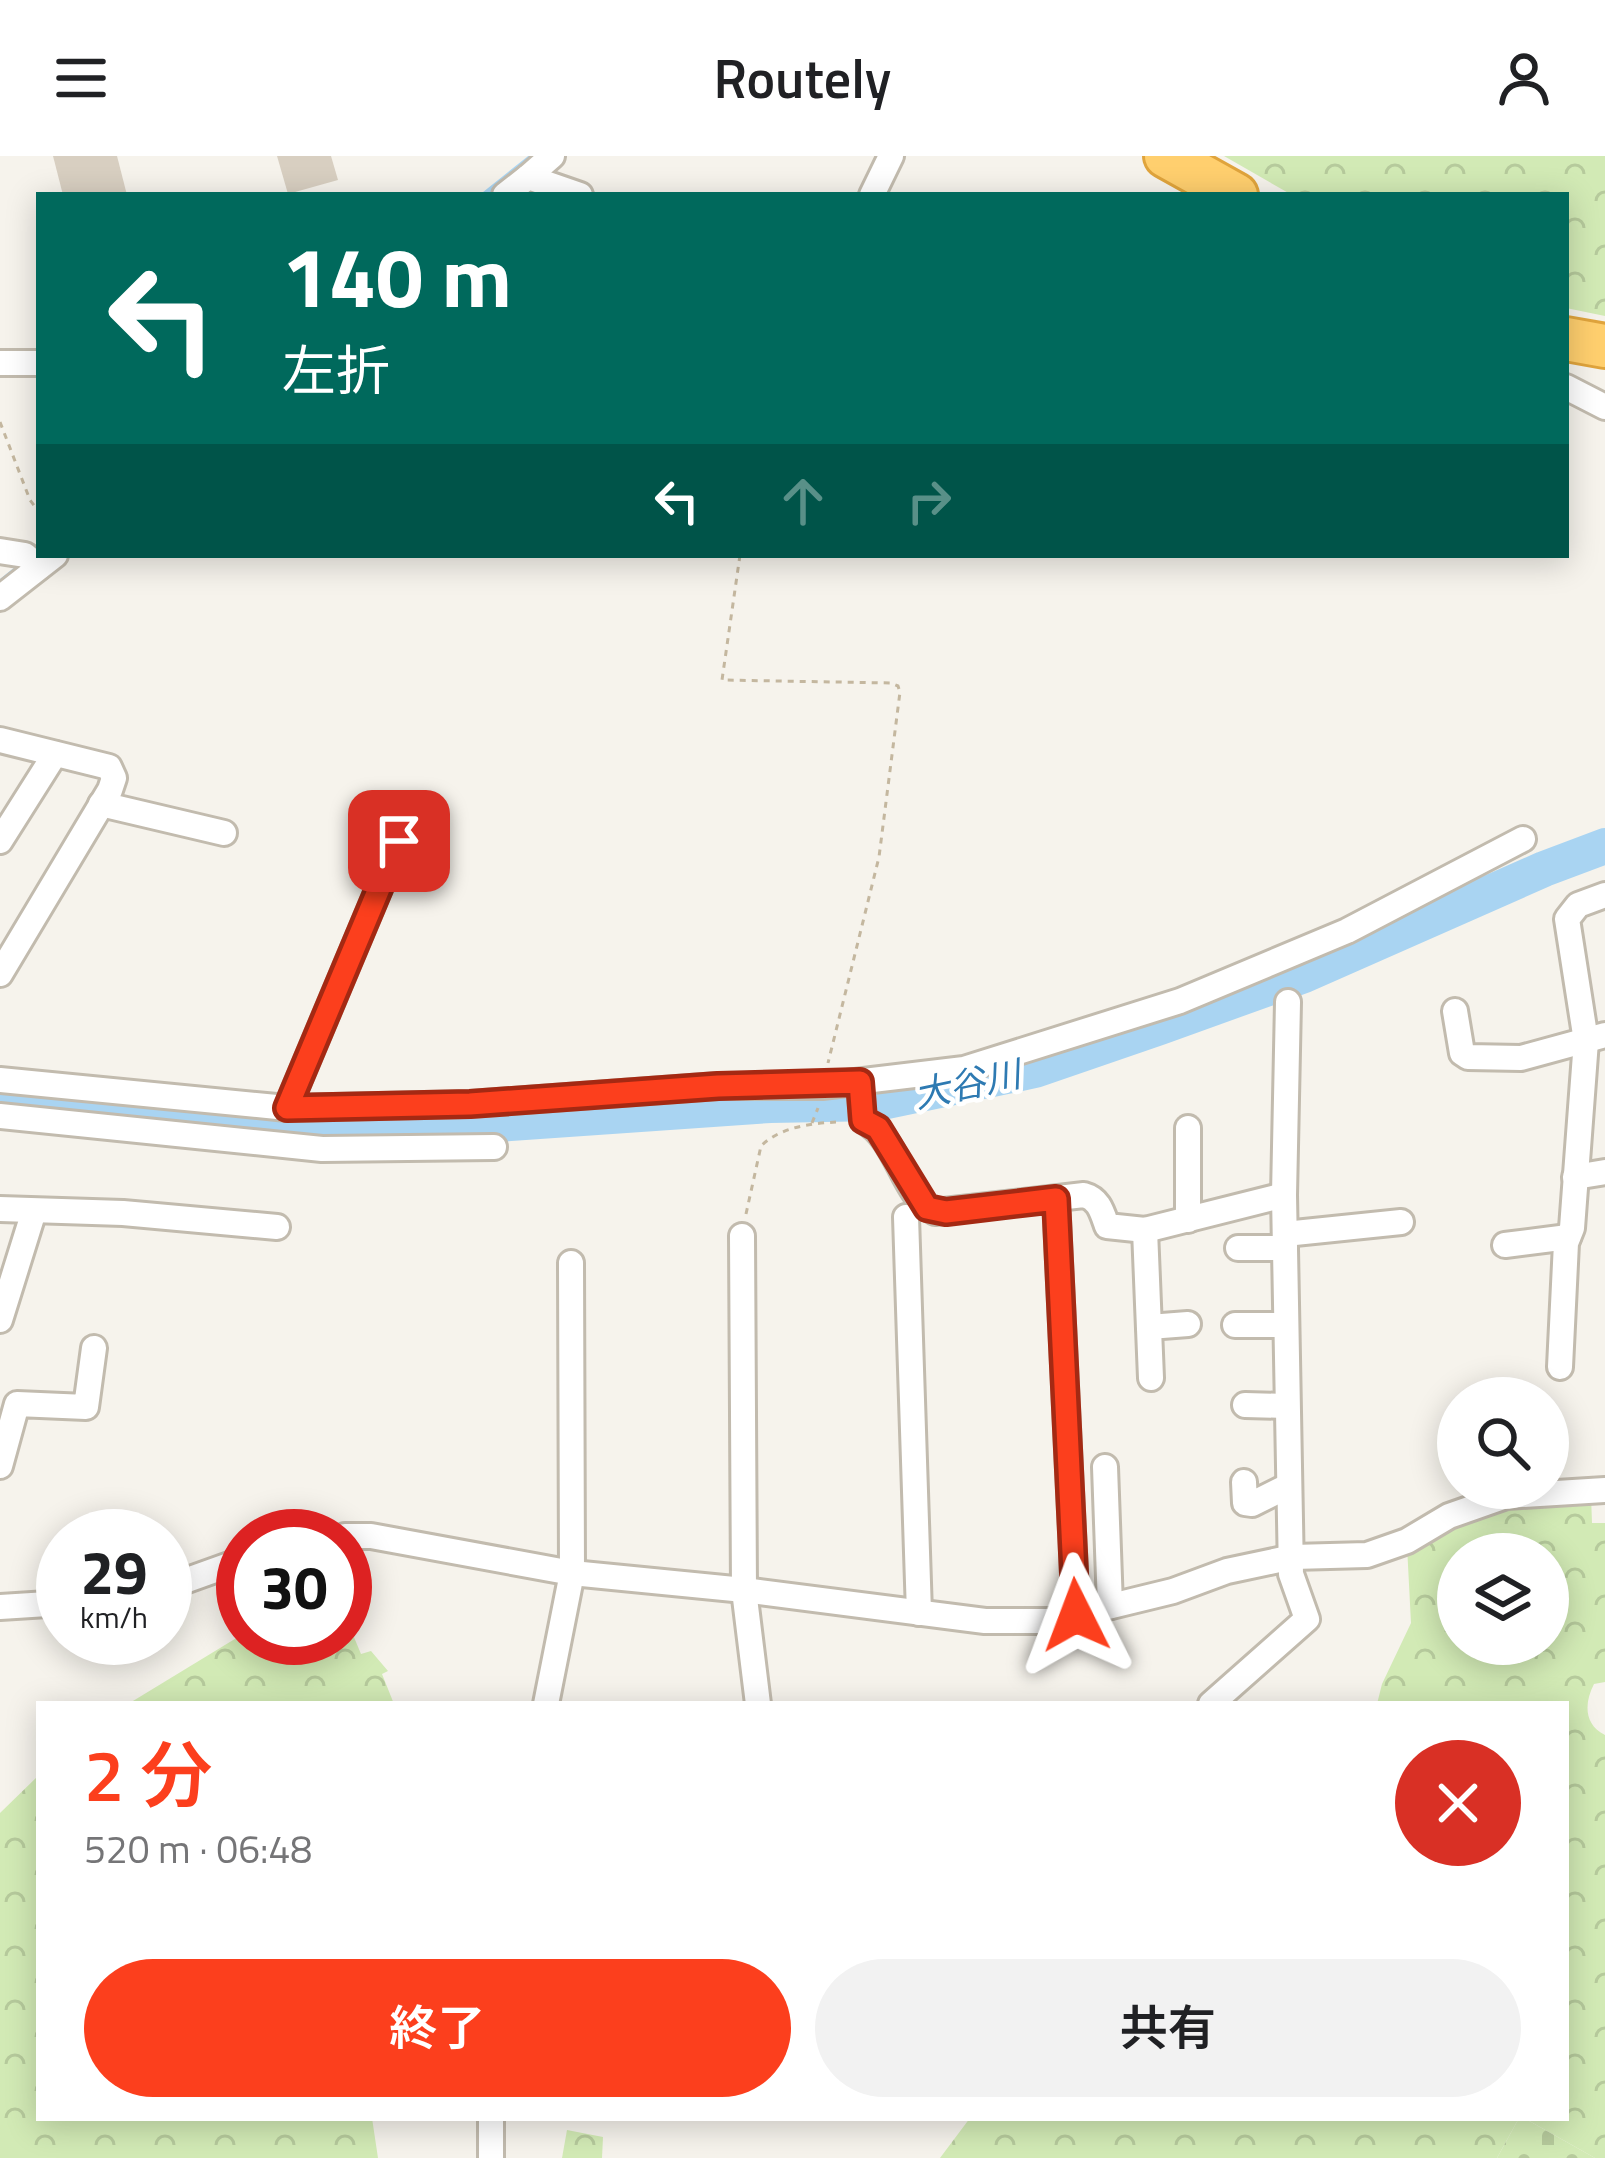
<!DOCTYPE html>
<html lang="ja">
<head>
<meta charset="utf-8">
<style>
	:root { --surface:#fff; --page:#f2f2f2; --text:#202124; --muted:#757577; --accent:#fc3f1d }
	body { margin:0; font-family:"Titillium Web","Noto Sans JP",sans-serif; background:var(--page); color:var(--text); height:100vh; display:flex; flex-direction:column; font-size:45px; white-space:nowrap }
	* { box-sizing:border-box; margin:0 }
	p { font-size:39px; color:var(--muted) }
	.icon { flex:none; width:66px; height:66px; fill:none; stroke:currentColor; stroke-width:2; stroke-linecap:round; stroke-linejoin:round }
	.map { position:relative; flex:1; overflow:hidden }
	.sheet { position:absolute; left:36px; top:1545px; width:1533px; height:420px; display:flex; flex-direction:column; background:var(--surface); border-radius:0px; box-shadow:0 6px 30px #0003 }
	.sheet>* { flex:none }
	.guide { position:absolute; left:36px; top:36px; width:1533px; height:366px; border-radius:0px; box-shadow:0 6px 30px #0003; background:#00695c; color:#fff; overflow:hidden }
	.controls { position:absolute; left:1437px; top:1221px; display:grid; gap:24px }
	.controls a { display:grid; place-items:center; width:132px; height:132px; border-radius:50%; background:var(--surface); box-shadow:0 6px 30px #0003; font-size:60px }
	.speed { position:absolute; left:36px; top:1353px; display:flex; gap:24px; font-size:60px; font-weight:700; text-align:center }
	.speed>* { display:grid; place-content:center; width:156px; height:156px; border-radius:50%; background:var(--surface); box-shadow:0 6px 30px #0003; line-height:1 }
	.speed small { font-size:30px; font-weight:400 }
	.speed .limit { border:18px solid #d22; background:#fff; color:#111 }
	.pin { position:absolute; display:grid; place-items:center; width:102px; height:102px; color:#fff; margin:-51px; border-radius:24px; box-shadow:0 6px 18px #0006 }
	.me { position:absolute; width:132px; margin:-66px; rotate:357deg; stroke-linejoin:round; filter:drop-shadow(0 0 9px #0008) }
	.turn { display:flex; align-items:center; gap:42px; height:252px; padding:0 48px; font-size:54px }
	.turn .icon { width:156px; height:156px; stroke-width:2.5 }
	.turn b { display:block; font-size:84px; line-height:102px }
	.lanes { display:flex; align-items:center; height:114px; padding:0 48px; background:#0003; justify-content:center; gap:60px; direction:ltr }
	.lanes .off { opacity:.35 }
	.round { display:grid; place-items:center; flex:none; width:126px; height:126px; border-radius:63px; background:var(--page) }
	.overview { display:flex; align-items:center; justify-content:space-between; height:204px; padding:0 48px }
	h1 { font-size:72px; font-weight:600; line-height:90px; color:var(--accent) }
	.button { display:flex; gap:24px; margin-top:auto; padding:24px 48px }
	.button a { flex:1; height:138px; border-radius:72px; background:var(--accent); color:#fff; font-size:48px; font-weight:600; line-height:138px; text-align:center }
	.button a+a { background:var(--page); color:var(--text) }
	header { display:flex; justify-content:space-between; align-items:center; height:156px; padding:0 48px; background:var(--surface); font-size:54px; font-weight:600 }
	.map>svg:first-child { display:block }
</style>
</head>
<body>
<header><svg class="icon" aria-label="menu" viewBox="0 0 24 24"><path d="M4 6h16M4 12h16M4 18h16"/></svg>Routely<svg class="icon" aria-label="person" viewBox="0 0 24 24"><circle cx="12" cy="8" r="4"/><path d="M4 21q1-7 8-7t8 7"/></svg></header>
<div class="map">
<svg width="1605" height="2002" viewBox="0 0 1605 2002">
	<defs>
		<pattern id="forest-crowns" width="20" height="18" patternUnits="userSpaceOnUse" patternTransform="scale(3)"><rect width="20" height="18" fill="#d2eab5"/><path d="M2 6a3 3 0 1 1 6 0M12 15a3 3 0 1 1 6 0" fill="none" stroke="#b6ca9c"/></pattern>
		<pattern id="cemetery-stones" width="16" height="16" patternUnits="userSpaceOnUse" patternTransform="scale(3)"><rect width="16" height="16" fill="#d2eab5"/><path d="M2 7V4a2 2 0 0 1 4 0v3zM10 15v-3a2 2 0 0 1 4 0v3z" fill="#b6ca9c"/></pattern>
	</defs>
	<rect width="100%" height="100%" fill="#f6f3ec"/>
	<g fill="url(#forest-crowns)" fill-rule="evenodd">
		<path d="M1224,0H1605V160L1566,152V39H1292Z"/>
		<path d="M1591,1339L1592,1367H1605V1526L1594,1528C1584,1547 1584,1569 1605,1579V2002H1595L1524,1962H1566V1548H1377L1382,1528L1411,1467L1407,1390L1487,1350ZM1458,1398H1548V1488H1458Z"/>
		<path d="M345,1471L351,1474L361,1498L371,1495L388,1515L382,1518L394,1548H128L243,1478V1482H345Z"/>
		<path d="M39,1619V1962H372L378,2002H0V1657Z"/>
		<path d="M970,1962H1519L1497,2002H940Z"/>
		<path d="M567,1974L603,1981L602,2002H562Z"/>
	</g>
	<path fill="url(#cemetery-stones)" d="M1519,1962H1524L1595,2002H1497Z"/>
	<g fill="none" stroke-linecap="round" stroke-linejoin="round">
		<g stroke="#a9d4f2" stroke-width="6">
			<path d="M484,39L533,0"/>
			<path d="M0,427L22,409"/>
		</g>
		<path stroke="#a9d4f2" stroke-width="36" d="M0,941L212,964L440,972L770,949L878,947L1035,914L1160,871L1304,819L1544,713L1605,690"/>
	</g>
	<g fill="#d8cfc1">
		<path d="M53,0H117L127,39H63Z"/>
		<path d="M277,0H331L338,24L288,38Z"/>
	</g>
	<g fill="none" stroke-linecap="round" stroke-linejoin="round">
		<g stroke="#c2bbae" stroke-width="30">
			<g id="street">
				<path d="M528,21L552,0"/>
				<path d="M505,39L528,21L580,39"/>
				<path d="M872,39L891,0"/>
				<path d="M0,207H39"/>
				<path d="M1566,231L1605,251"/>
				<path d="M0,395L25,399L39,411"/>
				<path d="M0,442L55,399"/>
				<path d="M0,584L109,611L114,622L110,634L0,818"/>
				<path d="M101,648L224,677"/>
				<path d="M0,685L55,598"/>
				<path d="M1455,855L1462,897L1468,901L1521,902L1605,879"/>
				<path d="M0,924L287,952L470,948L718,930H822L964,913L1180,845L1347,775L1523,683"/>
				<path d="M860,926L863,964C899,983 901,1037 935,1056L1084,1039C1099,1043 1102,1056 1107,1070L1145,1074L1284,1039L1291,1418L1307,1463L1211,1548"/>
				<path d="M287,952L399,685"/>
				<path d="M0,960L322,993L494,991"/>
				<path d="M1188,972V1064"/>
				<path d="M1575,1021L1605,1016"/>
				<path d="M1284,1039L1288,846"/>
				<path d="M1056,1043L1076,1458"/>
				<path d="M0,1053L123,1057L277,1071"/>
				<path d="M906,1061L919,1457"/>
				<path d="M1145,1074L1151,1222"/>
				<path d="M1285,1078L1401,1066"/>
				<path d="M742,1080L744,1434L758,1548"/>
				<path d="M1505,1089L1568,1081"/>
				<path d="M1238,1092H1285"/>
				<path d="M0,1164L34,1055"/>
				<path d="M1235,1169H1286"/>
				<path d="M1149,1171L1188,1168"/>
				<path d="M1560,1211L1566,1087L1572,1072L1586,885L1567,763L1578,749L1605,739"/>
				<path d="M1245,1249L1287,1250"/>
				<path d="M0,1310L17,1248L86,1251L94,1192"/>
				<path d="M1105,1311L1110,1450"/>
				<path d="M1244,1326L1245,1347L1252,1348L1288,1330"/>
				<path d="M345,1380H371L572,1417L744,1434L985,1465H1050L1173,1435L1227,1415L1293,1401L1367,1399L1407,1385L1449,1360L1506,1340L1605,1334"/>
				<path d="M165,1432L243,1404"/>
				<path d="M0,1451L63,1447"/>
				<path d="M546,1548L572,1417L571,1107"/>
				<path d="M491,1962V2002"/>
			</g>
		</g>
		<g stroke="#e0a43c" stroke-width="48">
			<g id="highway">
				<path d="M1166,0L1236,39"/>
				<path d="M1566,183L1605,190"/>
			</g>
		</g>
		<g stroke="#c4b79f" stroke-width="3" stroke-dasharray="6 6" stroke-linecap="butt">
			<path d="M0,266L30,344L39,356"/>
			<path d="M740,399L722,524L891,527L898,530L900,536L879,701L828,907"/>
			<path d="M812,967L818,952"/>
			<path d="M746,1058L761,990C780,971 812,967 838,966"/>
		</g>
		<use href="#street" stroke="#fff" stroke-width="24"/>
		<use href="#highway" stroke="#ffcf6e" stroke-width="42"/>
	</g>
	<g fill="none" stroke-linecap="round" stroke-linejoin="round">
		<g stroke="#a42913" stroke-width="30">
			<path id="route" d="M399,685L287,952L470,948L718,930L860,926L863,964L878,972L927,1052L946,1056L1056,1043L1076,1459"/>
		</g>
		<use href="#route" stroke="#fc3f1d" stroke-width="21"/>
	</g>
	<g text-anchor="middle" stroke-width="9" stroke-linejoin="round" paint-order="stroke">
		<g font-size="36" font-style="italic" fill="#2e7ab2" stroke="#fff">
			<text transform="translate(967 928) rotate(-12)" y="13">大谷川</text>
		</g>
	</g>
</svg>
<div class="controls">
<a><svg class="icon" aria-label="search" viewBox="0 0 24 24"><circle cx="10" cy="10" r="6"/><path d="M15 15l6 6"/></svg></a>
<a><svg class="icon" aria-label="layers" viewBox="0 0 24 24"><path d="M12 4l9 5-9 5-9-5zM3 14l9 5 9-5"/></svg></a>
</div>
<div class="speed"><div>29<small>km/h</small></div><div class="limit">30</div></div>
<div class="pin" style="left:399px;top:685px;background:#d93025"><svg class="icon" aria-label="arrive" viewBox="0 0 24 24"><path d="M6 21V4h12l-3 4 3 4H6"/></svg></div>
<svg class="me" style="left:1076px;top:1459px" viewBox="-20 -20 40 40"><path d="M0-17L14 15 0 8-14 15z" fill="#fc3f1d" stroke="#fff" stroke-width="4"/></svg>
<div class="guide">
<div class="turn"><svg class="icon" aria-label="left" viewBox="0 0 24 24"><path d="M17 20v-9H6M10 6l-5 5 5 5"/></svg><div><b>140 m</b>左折</div></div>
<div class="lanes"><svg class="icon" aria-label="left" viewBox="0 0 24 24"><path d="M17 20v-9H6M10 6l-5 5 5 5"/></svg><svg class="icon off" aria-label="ahead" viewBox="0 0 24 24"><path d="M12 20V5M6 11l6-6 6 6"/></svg><svg class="icon off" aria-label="right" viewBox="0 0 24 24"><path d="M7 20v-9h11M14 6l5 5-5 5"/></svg></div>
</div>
<section class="sheet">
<div class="overview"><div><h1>2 分</h1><p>520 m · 06:48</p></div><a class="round" style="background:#d93025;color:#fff"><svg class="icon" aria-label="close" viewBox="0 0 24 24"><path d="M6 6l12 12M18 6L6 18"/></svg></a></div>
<div class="button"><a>終了</a><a>共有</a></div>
</section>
</div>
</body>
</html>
